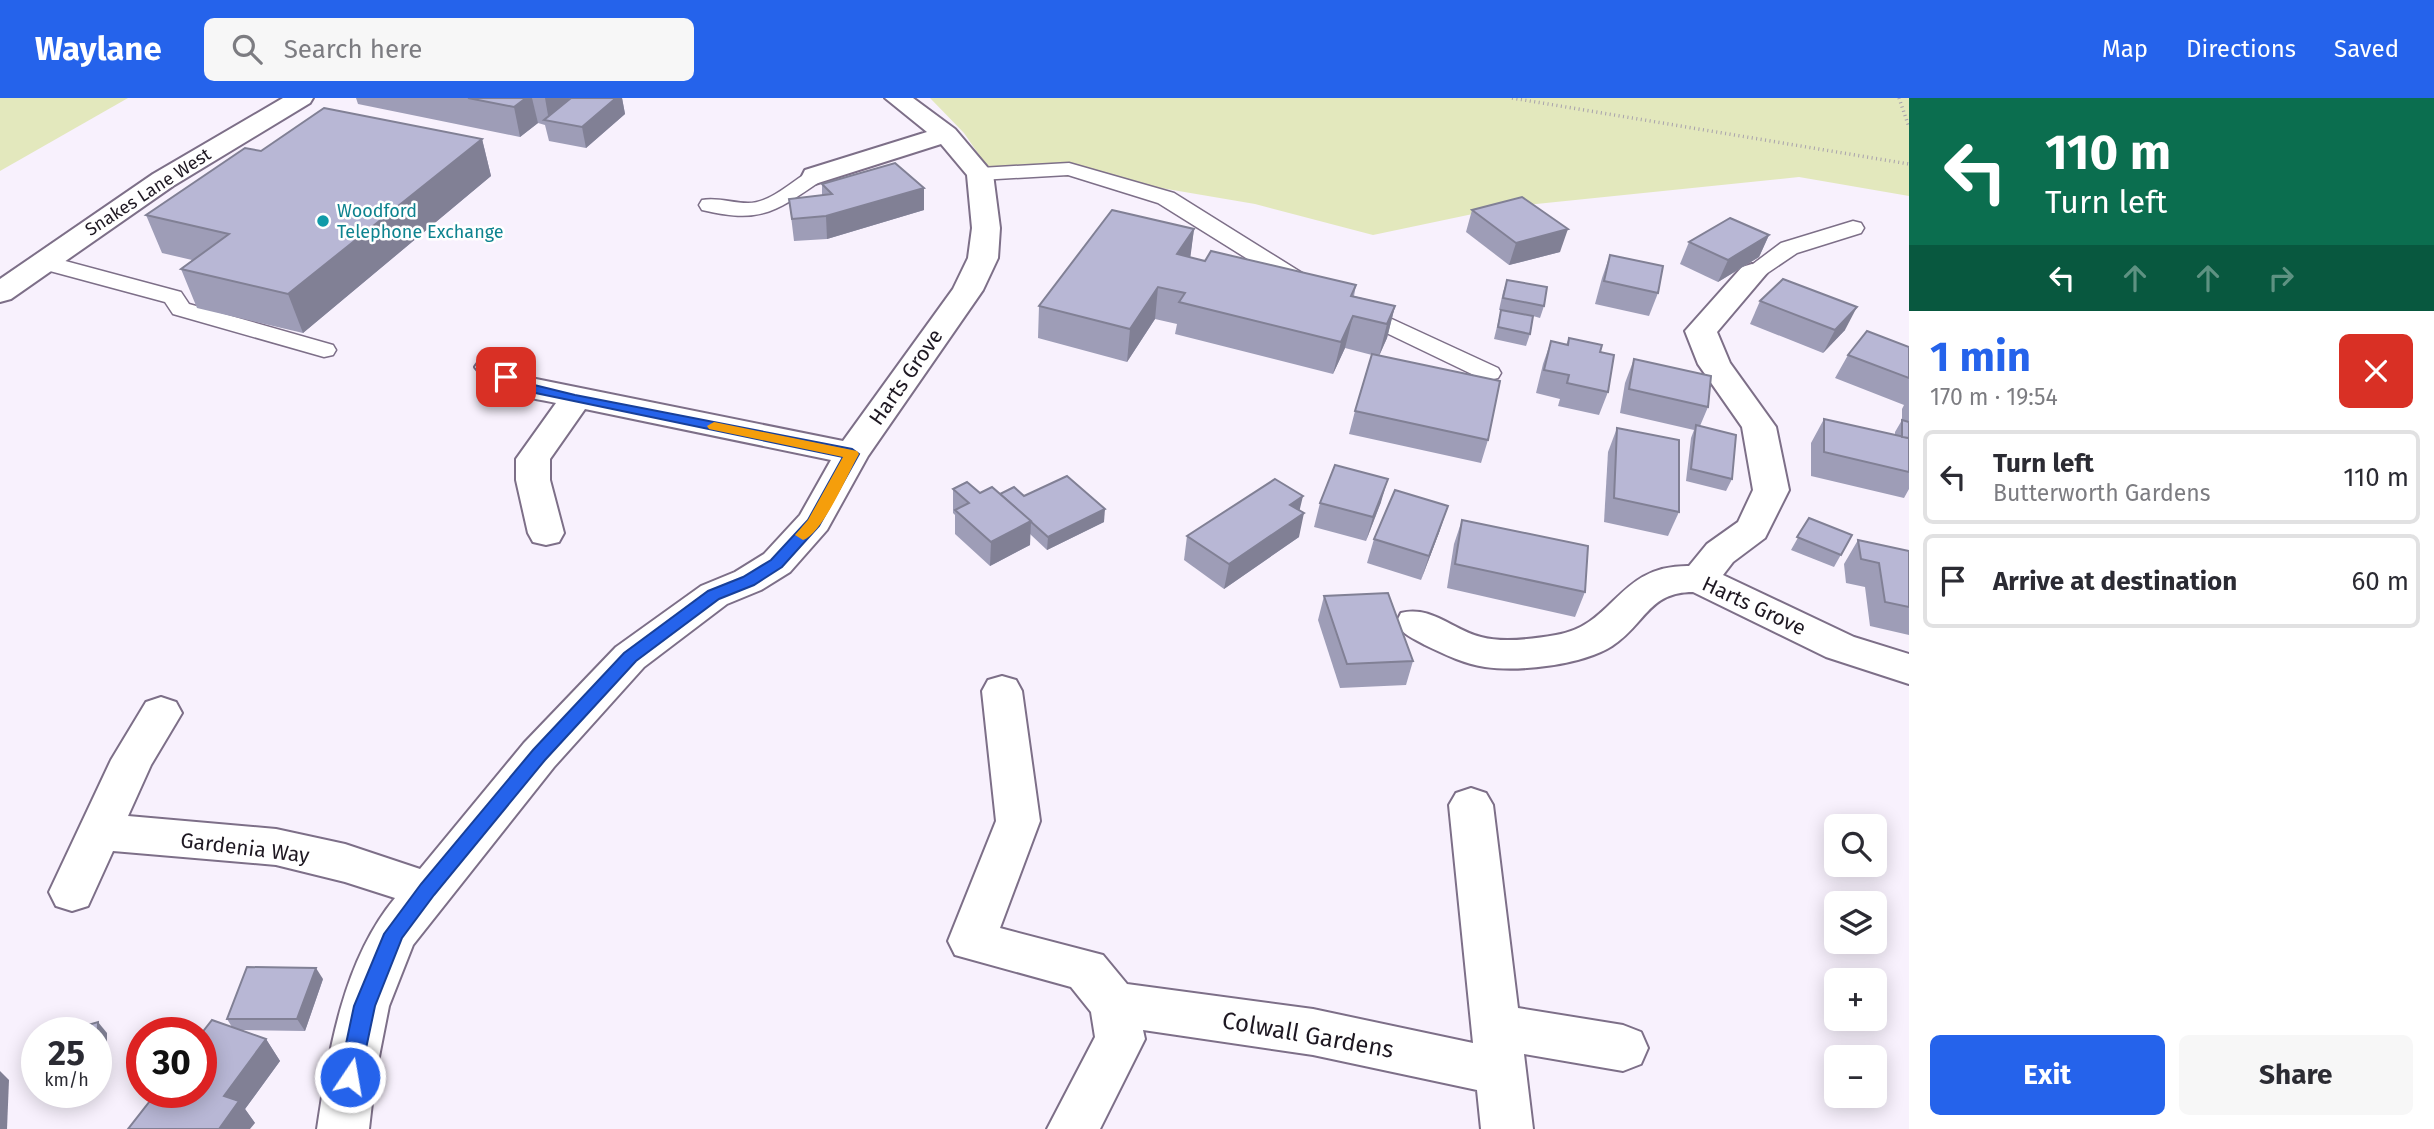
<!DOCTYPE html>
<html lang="en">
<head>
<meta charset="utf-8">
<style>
	:root { --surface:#fff; --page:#f7f7f7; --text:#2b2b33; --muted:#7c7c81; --line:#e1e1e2; --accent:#2563eb }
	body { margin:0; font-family:"Fira Sans",sans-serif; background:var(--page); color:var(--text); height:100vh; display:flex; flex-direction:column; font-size:26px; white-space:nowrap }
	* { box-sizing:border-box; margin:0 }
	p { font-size:23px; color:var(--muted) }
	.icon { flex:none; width:38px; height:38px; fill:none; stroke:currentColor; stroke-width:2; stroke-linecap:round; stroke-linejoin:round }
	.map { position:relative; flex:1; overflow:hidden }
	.details { display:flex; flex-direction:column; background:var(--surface); width:525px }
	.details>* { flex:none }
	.banner { background:#0b6e4f; color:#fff; overflow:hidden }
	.fabs { position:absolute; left:1824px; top:716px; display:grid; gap:14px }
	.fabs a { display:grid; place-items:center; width:63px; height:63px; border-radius:10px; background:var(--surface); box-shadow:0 4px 18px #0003; font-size:35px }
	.speed { position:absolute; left:21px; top:919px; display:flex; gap:14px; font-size:35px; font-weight:700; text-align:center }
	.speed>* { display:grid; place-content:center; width:91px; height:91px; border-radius:50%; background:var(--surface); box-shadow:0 4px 18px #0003; line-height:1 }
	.speed small { font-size:18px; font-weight:400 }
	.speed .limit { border:10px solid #d22; background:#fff; color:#111 }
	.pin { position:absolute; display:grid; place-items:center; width:60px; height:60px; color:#fff; margin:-30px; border-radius:14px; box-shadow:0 4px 10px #0006 }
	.me { position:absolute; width:77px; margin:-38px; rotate:12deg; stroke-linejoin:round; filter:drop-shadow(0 0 5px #0008) }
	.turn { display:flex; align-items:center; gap:24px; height:147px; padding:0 21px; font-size:32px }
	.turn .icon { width:91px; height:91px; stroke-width:2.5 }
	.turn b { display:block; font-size:49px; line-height:60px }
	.lanes { display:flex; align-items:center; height:66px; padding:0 21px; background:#0003; justify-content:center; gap:35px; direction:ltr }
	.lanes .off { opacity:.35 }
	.round { display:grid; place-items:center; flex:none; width:74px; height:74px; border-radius:10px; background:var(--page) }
	.summary { display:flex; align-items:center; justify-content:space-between; height:119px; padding:0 21px }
	h1 { font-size:42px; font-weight:700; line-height:52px; color:var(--accent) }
	.primary-button { display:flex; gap:14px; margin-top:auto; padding:14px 21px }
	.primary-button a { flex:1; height:80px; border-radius:10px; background:var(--accent); color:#fff; font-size:28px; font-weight:700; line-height:80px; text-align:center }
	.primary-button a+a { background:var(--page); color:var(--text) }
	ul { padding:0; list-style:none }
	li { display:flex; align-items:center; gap:21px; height:94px; margin:0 14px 10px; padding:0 7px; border:4px solid var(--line); border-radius:10px }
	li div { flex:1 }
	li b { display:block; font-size:26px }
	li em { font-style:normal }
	header { display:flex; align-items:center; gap:42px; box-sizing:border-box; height:98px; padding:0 35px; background:var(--accent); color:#fff }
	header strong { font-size:33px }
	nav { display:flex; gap:38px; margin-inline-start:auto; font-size:24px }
	.search { width:490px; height:63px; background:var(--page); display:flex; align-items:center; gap:18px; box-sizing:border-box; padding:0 24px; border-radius:10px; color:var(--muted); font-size:26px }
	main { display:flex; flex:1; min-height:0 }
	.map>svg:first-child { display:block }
</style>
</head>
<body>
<header>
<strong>Waylane</strong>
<div class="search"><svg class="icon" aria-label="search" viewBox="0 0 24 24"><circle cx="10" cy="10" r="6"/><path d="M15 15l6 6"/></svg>Search here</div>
<nav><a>Map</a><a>Directions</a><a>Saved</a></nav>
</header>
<main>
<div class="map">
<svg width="1909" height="1031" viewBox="0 0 1909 1031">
	<rect width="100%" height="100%" fill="#f8f1fd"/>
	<g fill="#e3e8bd">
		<path d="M0,0H128L0,73Z"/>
		<path d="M930,0H1909V98L1799,79L1506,109L1373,137L1255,106L1114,82L990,73L964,35Z"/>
	</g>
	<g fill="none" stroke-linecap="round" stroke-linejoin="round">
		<g stroke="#7d6f88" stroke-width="3">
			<g id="service">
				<path d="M1069,65L1174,95L1315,183L1319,188L1315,193H1299L1158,105L1068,77L980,82L973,80L970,76L973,72L980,70Z"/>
				<path d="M815,72L822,74L825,78L822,82C775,114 761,126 702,112L699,107L702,102C717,99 733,105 748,105C770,105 790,85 808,74Z"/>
				<path d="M1853,123L1861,125L1864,130L1861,135L1797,155L1760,180H1744L1741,175L1781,145Z"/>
				<path d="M43,157L181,194L189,206L333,247L336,252L333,257L324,259L173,216L165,204L35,169L32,164L35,159Z"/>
				<path d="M1355,204L1498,270L1501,275L1498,280L1489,282L1480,280L1347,216L1343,211L1347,206Z"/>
			</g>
		</g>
		<g stroke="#7d6f88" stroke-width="4">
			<g id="minor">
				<path d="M885,0H913L955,31L993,76L1000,130L998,160L983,192L868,358L827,432L790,474L761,492L727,506L644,569L554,669L413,847L389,908L375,979L369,1031H317C329,952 343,863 395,800L345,784L276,767L113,753L88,808L72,813L56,808L49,794L111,662L146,604L161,599L176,604L182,615L151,667L128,718L276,731L345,746L420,771L524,645L616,549L701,488L735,474L764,456L800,417L831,362L585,311L550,361V382L564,435L559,444L546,447L533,444L528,435L516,382V361L556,305C527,299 493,295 475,269L480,262C500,257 514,270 531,280L843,343L953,191L968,160L972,130L967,77L941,46L815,86L805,84L802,78L805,72L927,34Z"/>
				<path d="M1752,166L1762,169L1767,175L1717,234L1730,265L1776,329L1789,392L1765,440L1733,464L1723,477L1854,539L1909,556V586L1826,559L1693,494C1648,494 1645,527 1612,548C1582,567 1520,574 1485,569C1464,566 1444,556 1425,547C1413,540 1403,537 1396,525L1401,515C1431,507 1453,532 1481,539C1503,545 1533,541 1556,537C1616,527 1617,467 1689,468L1707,446L1738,424L1753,392L1742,329L1698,266L1685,233L1742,169Z"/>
				<path d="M1002,578L1016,582L1022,593L1040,723L1000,830L1103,857L1127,886L1313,911L1473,945L1449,707L1456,695L1471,690L1486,695L1493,707L1518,910L1623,927L1641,934L1648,950L1641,966L1623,973L1524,956L1533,1031H1481L1477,992L1313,957L1143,932L1145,941L1100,1031H1047L1095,939L1091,914L1071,889L955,857L948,843L996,723L982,593L988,582Z"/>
			</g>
		</g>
		<g stroke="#7d6f88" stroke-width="4">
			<path id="tertiary" d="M283,0H313L310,5L173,88L11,201L0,204V181L153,76Z"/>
		</g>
		<g stroke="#a8a1ac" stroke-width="3.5" stroke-dasharray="1 3.5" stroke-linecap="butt">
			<path d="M1512,0L1909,66"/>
			<path d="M1899,0L1909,29"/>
		</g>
		<use href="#service" fill="#fff" fill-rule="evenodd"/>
		<use href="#minor" fill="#fff" fill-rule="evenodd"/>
		<use href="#tertiary" fill="#fff" fill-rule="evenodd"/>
	</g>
	<g fill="#9e9db7">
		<path d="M356,0H622L625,16L586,50L549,43L545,27L538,25L520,39L358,6Z"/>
		<path d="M482,41L491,78L303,235L197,210L181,171L192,162L162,155L146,117L261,53Z"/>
		<path d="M822,86L924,90V112L827,141L794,143L789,101L822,97Z"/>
		<path d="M1472,112L1560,154L1509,167L1466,134Z"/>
		<path d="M1194,131L1190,159L1205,163L1356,187L1354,198L1395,208L1387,240L1379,258L1488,342L1481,365L1349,336L1355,313L1372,257L1345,250L1333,276L1175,236L1177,226L1155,221L1127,264L1038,240L1039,208Z"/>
		<path d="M1769,137L1759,159L1718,184L1680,166L1689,144Z"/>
		<path d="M1610,157L1658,195L1649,218L1595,206L1602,180Z"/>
		<path d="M1507,182L1544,208L1540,220L1533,218L1530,236L1526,248L1494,241L1501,212H1499L1503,194Z"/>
		<path d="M1760,203L1845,232L1823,255L1750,226Z"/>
		<path d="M1569,240L1600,254L1608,294L1599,317L1558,308L1560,301L1536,295L1543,266L1551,243L1566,247Z"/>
		<path d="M1909,249V391L1904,400L1811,378V345L1824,321L1895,337V334L1902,322V311L1904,307L1835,280L1848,257Z"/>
		<path d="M1634,261L1708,309L1700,328L1732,381L1726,393L1686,383L1691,340L1694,332L1620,315L1625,285Z"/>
		<path d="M1617,330L1679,414L1668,438L1604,424L1608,354Z"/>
		<path d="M953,391L980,395L1024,398L1104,424L1047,452L1030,436V447L990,468L955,436V417L953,415Z"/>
		<path d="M1381,404L1366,443L1314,429L1320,405Z"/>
		<path d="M1299,412V439L1224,491L1184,462L1187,438Z"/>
		<path d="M1809,420L1852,437L1834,469L1791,452Z"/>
		<path d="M1462,422L1585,494L1575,519L1447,490L1454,446Z"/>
		<path d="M1440,432L1421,482L1367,465L1374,441Z"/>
		<path d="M1858,442L1909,453V537L1870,528L1865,489L1846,485L1844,466Z"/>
		<path d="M1324,498L1413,563L1406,587L1340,590L1318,522Z"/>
		<path d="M323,881L305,933L241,932L266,941L280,963L245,1011L255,1025L128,1031L232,929L227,921Z"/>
	</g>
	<g fill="#818095">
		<path d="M526,0H532L538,25L520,39L514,9Z"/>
		<path d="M545,0H569L572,11L549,23Z"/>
		<path d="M616,0H622L625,16L586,50L582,29Z"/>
		<path d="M482,41L491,78L303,235L288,196Z"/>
		<path d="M924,90V112L827,141L826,118Z"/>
		<path d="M1194,131L1190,162L1177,156Z"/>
		<path d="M1568,131L1560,154L1509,167L1516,145Z"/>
		<path d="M1769,137L1759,159L1718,184L1728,162Z"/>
		<path d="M1158,189L1155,221L1127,264L1130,231Z"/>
		<path d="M1395,208L1387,240L1379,258L1387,226Z"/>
		<path d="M1857,209L1845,232L1823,255L1835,232Z"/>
		<path d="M1353,218L1345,250L1333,276L1341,244Z"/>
		<path d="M1388,381L1381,404L1366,443L1373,419Z"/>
		<path d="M1303,398L1298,419L1304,415L1299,439L1224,491L1229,466L1290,407Z"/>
		<path d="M1448,408L1440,432L1421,482L1429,458Z"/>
		<path d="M1105,411L1104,424L1047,452L1048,439Z"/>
		<path d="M1031,423L1030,447L990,468L991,444Z"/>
		<path d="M316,870L323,881L305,933L297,921Z"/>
		<path d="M98,924L107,935V983L96,986Z"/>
		<path d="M266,941L280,963L245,1011L255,1025L250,1031H219L224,998Z"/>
		<path d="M0,973L9,982L7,1031H0Z"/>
		<path d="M37,991V994H73L45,1003L34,992Z"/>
	</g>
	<g fill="#b8b7d5" stroke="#818095" stroke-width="2">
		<path d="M468,0H526L514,9Z"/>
		<path d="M571,0H616L582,29L544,22Z"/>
		<path d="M324,10L482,41L288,196L181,171L229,136L146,117L245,50L261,53Z"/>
		<path d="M895,65L924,90L826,118L792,121L789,101L832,96L822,86Z"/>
		<path d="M1522,99L1568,131L1516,145L1472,112Z"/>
		<path d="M1112,112L1194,131L1177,156L1205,163L1211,153L1356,187L1351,198L1395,208L1387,226L1353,218L1341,244L1179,204L1185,195L1158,189L1130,231L1039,208Z"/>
		<path d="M1730,120L1769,137L1728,162L1689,144Z"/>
		<path d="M1610,157L1663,168L1658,195L1604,183Z"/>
		<path d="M1783,181L1857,209L1835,232L1760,203Z"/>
		<path d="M1507,182L1547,189L1544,208L1503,200Z"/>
		<path d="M1501,212L1533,218L1530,236L1498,229Z"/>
		<path d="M1867,233L1909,249V280L1848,257Z"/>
		<path d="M1569,240L1602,247L1600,254L1614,257L1608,294L1567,285L1569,277L1544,272L1551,243L1568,247Z"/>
		<path d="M1372,256L1500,283L1488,342L1355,313Z"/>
		<path d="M1634,261L1711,278L1708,309L1629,291Z"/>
		<path d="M1824,321L1909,340V374L1824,354Z"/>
		<path d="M1902,322L1909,324V340L1902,339Z"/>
		<path d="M1696,327L1736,337L1732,381L1691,371Z"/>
		<path d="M1617,330L1679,342V414L1614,400Z"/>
		<path d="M1335,367L1388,381L1373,419L1320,405Z"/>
		<path d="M1067,378L1105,411L1048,439L1000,396L1014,389L1024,398Z"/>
		<path d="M1275,381L1303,398L1290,407L1304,415L1229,466L1187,438Z"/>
		<path d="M967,384L980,395L992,389L1031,423L991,444L955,412L969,405L953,391Z"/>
		<path d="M1395,392L1448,408L1429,458L1374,441Z"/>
		<path d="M1809,420L1852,437L1841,457L1797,439Z"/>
		<path d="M1462,422L1588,448L1585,494L1455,466Z"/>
		<path d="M1858,442L1909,453V509L1885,504L1879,465L1861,461Z"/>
		<path d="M1388,495L1413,563L1347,566L1324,498Z"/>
		<path d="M247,869L316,870L297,921H227Z"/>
		<path d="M212,922L266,941L224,998L239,1003L219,1031H128L157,994H201V936Z"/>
		<path d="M98,924L97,972H96V934H64Z"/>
		<path d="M36,943L37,991L34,992Z"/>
	</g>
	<path fill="#2563eb" stroke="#184099" stroke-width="2" d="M506,275L526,285L575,297L852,351L859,356L819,428L782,469L754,487L719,501L636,563L545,662L434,797L402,840L375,908L360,979L357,986L350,989L342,986L339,979L354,908L384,836L421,786L533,652L624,555L708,493L743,479L771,462L808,422L843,359L521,292L501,282L499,279Z"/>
	<path fill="#f59e0b" d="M714,324L857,353L859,356C848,375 823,435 803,442L795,437L808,422L843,359L709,331L707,328Z"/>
	<circle fill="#0f9aa8" stroke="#fff" stroke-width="2.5" cx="323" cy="123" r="7"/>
	<g text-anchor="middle" stroke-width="5" stroke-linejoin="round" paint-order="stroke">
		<g font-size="18" fill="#1e1822" stroke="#fff">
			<text transform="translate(148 94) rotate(-33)" y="6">Snakes Lane West</text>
		</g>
		<g font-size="18" fill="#0d838f" stroke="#fff" text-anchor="start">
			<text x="337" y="119">Woodford<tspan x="337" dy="21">Telephone Exchange</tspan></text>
		</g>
		<g font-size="21" fill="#1e1822" stroke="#fff">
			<text transform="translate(906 279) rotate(-55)" y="7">Harts Grove</text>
			<text transform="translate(1754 508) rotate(25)" y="7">Harts Grove</text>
			<text transform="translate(245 750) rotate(7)" y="7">Gardenia Way</text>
		</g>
		<g font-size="24" fill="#1e1822" stroke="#fff">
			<text transform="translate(1308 937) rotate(10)" y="8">Colwall Gardens</text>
		</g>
	</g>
</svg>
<div class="fabs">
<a><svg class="icon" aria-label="search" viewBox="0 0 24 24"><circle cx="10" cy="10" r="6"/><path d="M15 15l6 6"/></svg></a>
<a><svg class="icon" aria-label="layers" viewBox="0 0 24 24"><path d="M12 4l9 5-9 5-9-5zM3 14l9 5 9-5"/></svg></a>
<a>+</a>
<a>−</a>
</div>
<div class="speed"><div>25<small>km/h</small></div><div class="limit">30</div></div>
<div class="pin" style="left:506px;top:279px;background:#d93025"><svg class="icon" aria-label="arrive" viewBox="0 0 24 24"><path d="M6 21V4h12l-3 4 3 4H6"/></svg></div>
<svg class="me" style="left:350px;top:979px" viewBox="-20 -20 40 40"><circle r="17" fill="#2563eb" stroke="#fff" stroke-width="3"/><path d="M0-11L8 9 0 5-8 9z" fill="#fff"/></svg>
</div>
<section class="details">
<div class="banner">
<div class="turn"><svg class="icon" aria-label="left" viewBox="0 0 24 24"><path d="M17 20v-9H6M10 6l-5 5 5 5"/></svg><div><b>110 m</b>Turn left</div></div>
<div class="lanes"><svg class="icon" aria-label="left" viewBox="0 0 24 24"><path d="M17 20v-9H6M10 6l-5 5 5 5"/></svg><svg class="icon off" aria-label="ahead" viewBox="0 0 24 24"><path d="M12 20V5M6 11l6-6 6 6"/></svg><svg class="icon off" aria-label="ahead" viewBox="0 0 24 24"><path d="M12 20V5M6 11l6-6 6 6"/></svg><svg class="icon off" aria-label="right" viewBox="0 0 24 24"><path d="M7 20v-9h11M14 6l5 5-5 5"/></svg></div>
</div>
<div class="summary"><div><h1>1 min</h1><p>170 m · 19:54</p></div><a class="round" style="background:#d93025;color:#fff"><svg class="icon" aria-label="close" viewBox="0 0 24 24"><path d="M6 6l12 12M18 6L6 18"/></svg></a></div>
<ul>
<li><svg class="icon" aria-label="left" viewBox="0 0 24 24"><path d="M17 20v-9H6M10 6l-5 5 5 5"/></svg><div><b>Turn left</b><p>Butterworth Gardens</p></div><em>110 m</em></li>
<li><svg class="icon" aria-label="arrive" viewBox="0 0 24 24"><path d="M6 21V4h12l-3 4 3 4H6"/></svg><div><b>Arrive at destination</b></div><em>60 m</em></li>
</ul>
<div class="primary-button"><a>Exit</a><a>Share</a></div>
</section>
</main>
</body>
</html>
